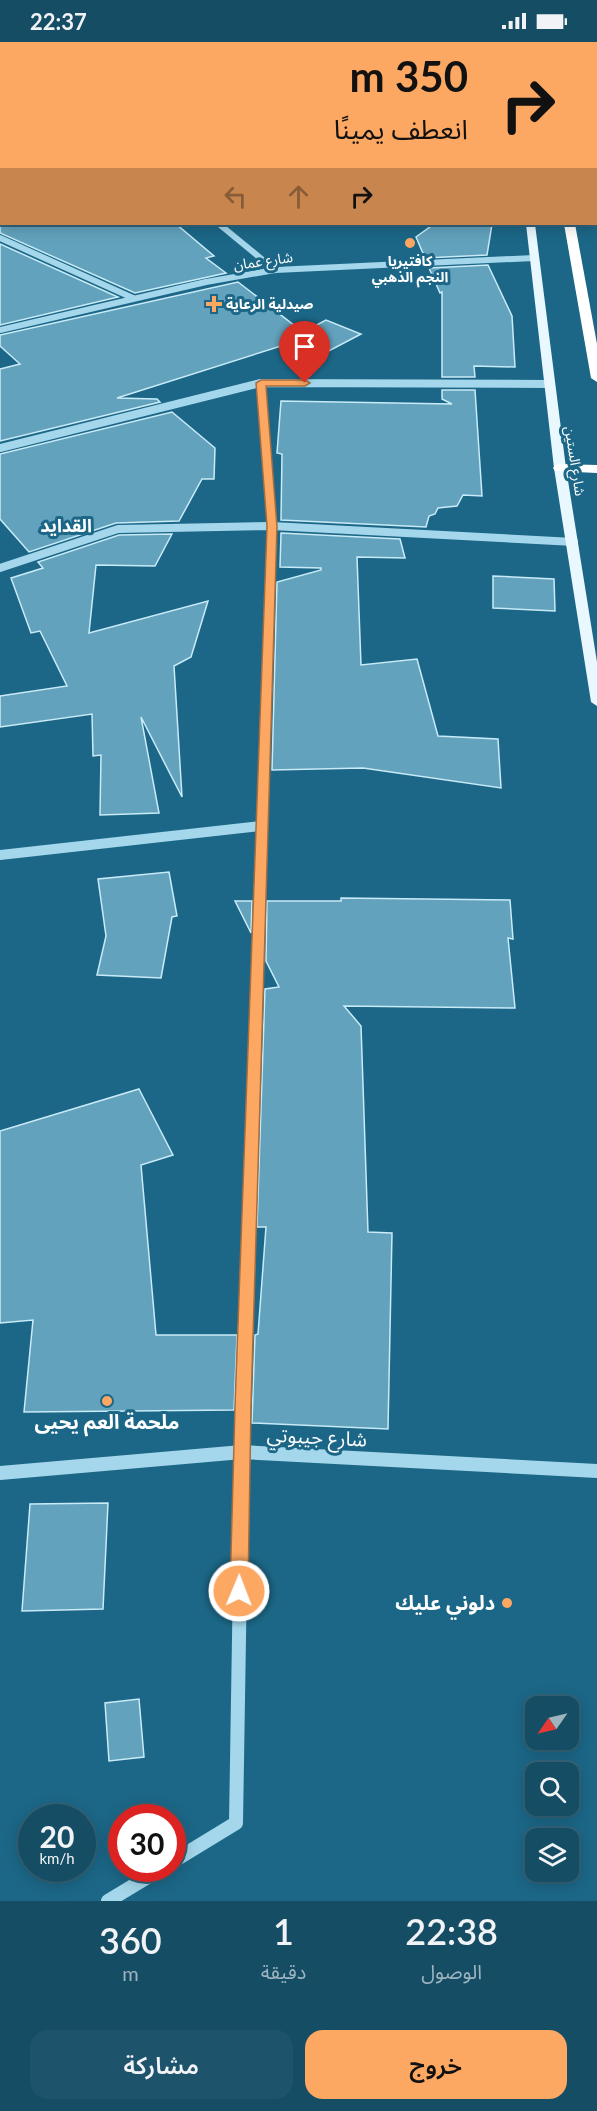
<!DOCTYPE html>
<html lang="ar">
<head>
<meta charset="utf-8">
<style>
	:root { --surface:#154d65; --page:#1e546b; --text:#f1f3f6; --muted:#9db4bf; --line:#346479; --accent:#fca762 }
	body { margin:0; font-family:Lato,"Noto Sans Arabic",sans-serif; background:var(--page); color:var(--text); direction:rtl; height:100vh; display:flex; flex-direction:column; font-size:22px; white-space:nowrap }
	* { box-sizing:border-box; margin:0 }
	p { font-size:20px; color:var(--muted) }
	.icon { flex:none; width:33px; height:33px; fill:none; stroke:currentColor; stroke-width:2; stroke-linecap:round; stroke-linejoin:round }
	.map { position:relative; height:1859px; overflow:hidden; direction:ltr }
	.side { display:flex; flex-direction:column; background:var(--surface); flex:1 }
	.side>* { flex:none }
	.guide { position:absolute; left:0px; top:0px; width:597px; height:183px; box-shadow:0 3px 15px #0003,0 0 0 2px var(--line); direction:rtl; background:#fca762; color:#111; overflow:hidden }
	.needle { width:39px; rotate:236deg }
	.tools { position:absolute; left:525px; top:1654px; display:grid; gap:12px }
	.tools a { display:grid; place-items:center; width:54px; height:54px; border-radius:12px; background:var(--surface); box-shadow:0 3px 15px #0003,0 0 0 2px var(--line); font-size:30px }
	.speed { position:absolute; left:18px; top:1762px; display:flex; gap:12px; font-size:30px; font-weight:700; text-align:center }
	.speed>* { display:grid; place-content:center; width:78px; height:78px; border-radius:50%; background:var(--surface); box-shadow:0 3px 15px #0003,0 0 0 2px var(--line); line-height:1 }
	.speed small { font-size:15px; font-weight:400 }
	.speed .limit { border:9px solid #d22; background:#fff; color:#111 }
	.pin { position:absolute; display:grid; place-items:center; width:51px; height:51px; color:#fff; margin:-62px -26px; border-radius:50% 50% 50% 0; rotate:-45deg; box-shadow:0 0 6px #0007 }
	.pin .icon { rotate:45deg }
	.me { position:absolute; width:66px; margin:-33px; rotate:1deg; stroke-linejoin:round; filter:drop-shadow(0 0 4px #0008) }
	.turn { display:flex; align-items:center; gap:21px; height:126px; padding:0 30px; font-size:27px }
	.turn .icon { width:78px; height:78px; stroke-width:2.5 }
	.turn b { display:block; font-size:42px; line-height:51px }
	.lanes { display:flex; align-items:center; height:57px; padding:0 30px; background:#0003; justify-content:center; gap:30px; direction:ltr }
	.lanes .off { opacity:.35 }
	.eta { display:flex; justify-content:space-evenly; align-items:center; height:102px; text-align:center }
	.eta b { font-size:36px; font-weight:600; line-height:42px }
	.primary-button { display:flex; gap:12px; margin-top:auto; padding:12px 30px }
	.primary-button a { flex:1; height:69px; border-radius:18px; background:var(--accent); color:#111; font-size:24px; font-weight:600; line-height:69px; text-align:center }
	.primary-button a+a { background:var(--page); color:var(--text) }
	.status { display:flex; justify-content:space-between; align-items:center; height:42px; padding:0 30px; background:var(--surface); direction:ltr }
	.status svg { height:16px; fill:currentColor }
	.map>svg:first-child { display:block }
</style>
</head>
<body>
<div class="status"><b>22:37</b><svg viewBox="0 0 49 12"><path d="M0 12V9h3v3zM5 12V6h3v6zM10 12V3h3v9zM15 12V0h3v12zM26 1h20v11H26zM47 4h2v5h-2z"/></svg></div>
<div class="map">
<svg width="597" height="1859" viewBox="0 0 597 1859">
	<rect width="100%" height="100%" fill="#1c6787"/>
	<g fill="#62a2bc" stroke="#c9ebf8" stroke-width="1.5">
		<path d="M0,182H176L214,214L206,216L226,231L135,251L0,191Z"/>
		<path d="M434,182H492L487,213L425,216L416,195Z"/>
		<path d="M0,202L118,255L0,283Z"/>
		<path d="M488,223L512,274L515,325L474,324L475,335H442V250L440,251L429,226Z"/>
		<path d="M238,240L303,290L326,278L361,292L327,310L300,298L117,356L157,357L160,360L0,399V327L20,322L0,304V293Z"/>
		<path d="M442,348H475L482,454L463,453L457,464L438,466L435,472L429,474L426,485L281,478L282,412L277,411L281,359L452,362L442,357Z"/>
		<path d="M172,370L215,406L214,437H202L179,479L116,481L29,510L0,477V412Z"/>
		<path d="M281,491L400,497L405,516L357,515L361,623L417,617L438,694L498,697L501,746L363,726L272,728L277,540L321,528V526L280,525Z"/>
		<path d="M172,492L155,524L96,523L89,591L208,559L191,615L174,624L182,755L141,675L159,771L100,773L101,713L93,714L92,672L0,685V654L67,644L40,589L31,591L11,536L43,526L38,520L119,493Z"/>
		<path d="M493,534L554,537L555,569L493,566Z"/>
		<path d="M169,830L177,874L172,875L161,936L97,933L106,894L98,837Z"/>
		<path d="M341,856L510,858L513,897L508,896L515,966L344,964L361,984L368,1190L392,1191L388,1387L252,1381L255,1293L258,1292L266,1185H257L265,947L279,945L266,919L267,859H341Z"/>
		<path d="M235,859H252L251,891Z"/>
		<path d="M139,1047L173,1113L141,1123L156,1293H237L234,1368L24,1370L33,1278L0,1281V1089Z"/>
		<path d="M108,1461L103,1567L22,1569L30,1462Z"/>
		<path d="M139,1657L144,1715L109,1719L105,1661Z"/>
	</g>
	<g fill="none" stroke-linecap="round" stroke-linejoin="round">
		<g stroke="#a4d7eb" stroke-width="6">
			<path d="M10,0L12,2"/>
			<path d="M188,0L190,2"/>
			<path d="M25,2L34,0"/>
			<path d="M306,2L309,0"/>
			<path d="M219,182L275,228"/>
			<path d="M0,196L133,256"/>
			<path d="M0,288L206,240L275,228L534,216"/>
		</g>
		<g stroke="#a4d7eb" stroke-width="8">
			<path d="M261,341L272,484L265,698"/>
			<path d="M0,406L261,341L549,342"/>
			<path d="M0,526L118,487L272,484L574,500"/>
		</g>
		<g stroke="#a4d7eb" stroke-width="10">
			<path d="M0,813L261,784"/>
			<path d="M249,1205L265,696"/>
		</g>
		<g stroke="#a4d7eb" stroke-width="14">
			<path d="M0,1431L242,1410L597,1429"/>
			<path d="M172,1820L236,1781L242,1410L249,1204"/>
			<path d="M108,1859L161,1827"/>
		</g>
		<g fill="#e9f7ff" fill-rule="evenodd">
			<rect x="504" y="0" width="8" height="2"/>
			<path d="M526,182H535L566,426L597,620V664L591,660L554,426Z"/>
		</g>
		<g fill="#fff" fill-rule="evenodd">
			<rect x="532" y="0" width="10" height="2"/>
			<rect x="583" y="0" width="10" height="2"/>
			<rect x="596" y="30" width="1" height="13"/>
			<path d="M564,182H575L597,302V340L591,336Z"/>
			<path d="M560,422L597,423V431L555,429L553,426L555,423Z"/>
		</g>
	</g>
	<path fill="#fca762" stroke="#a46d40" stroke-width="1.5" d="M261,338H305L310,341L305,344H266L277,484L251,1364L248,1549L246,1555L239,1557L233,1555L230,1549L235,1364L267,484L256,341Z"/>
	<g fill="#fca762" stroke="#1c6787" stroke-width="2">
		<circle cx="410" cy="201" r="6"/>
		<path d="M211 253h6v6h6v6h-6v6h-6v-6h-6v-6h6z"/>
		<circle cx="107" cy="1359" r="6"/>
		<circle cx="507" cy="1561" r="6"/>
	</g>
	<g text-anchor="middle" stroke-width="6" stroke-linejoin="round" paint-order="stroke">
		<g font-size="14" fill="#fff" stroke="#1c6787">
			<text transform="translate(263 219) rotate(-8)" y="5">شارع عمان</text>
			<text transform="translate(575 419) rotate(81)" y="5">شارع الستين</text>
		</g>
		<g font-size="14" font-weight="bold" fill="#fff" stroke="#1c6787">
			<text x="410" y="224">كافتيريا<tspan x="410" dy="16">النجم الذهبي</tspan></text>
			<text x="226" y="267" text-anchor="start">صيدلية الرعاية</text>
		</g>
		<g font-size="18" font-weight="bold" fill="#fff" stroke="#1c6787">
			<text x="66" y="490">القدايد</text>
		</g>
		<g font-size="20" font-weight="bold" fill="#fff" stroke="#1c6787">
			<text x="107" y="1387">ملحمة العم يحيى</text>
			<text x="495" y="1568" text-anchor="end">دلوني عليك</text>
		</g>
		<g font-size="20" fill="#fff" stroke="#1c6787">
			<text transform="translate(317 1395) rotate(3)" y="7">شارع جيبوتي</text>
		</g>
	</g>
</svg>
<div class="tools">
<a><svg class="needle" viewBox="-14 -14 28 28"><path d="M0-13l5 13h-10z" fill="#e53935"/><path d="M0 13l5-13h-10z" fill="#9db4bf"/></svg></a>
<a><svg class="icon" aria-label="search" viewBox="0 0 24 24"><circle cx="10" cy="10" r="6"/><path d="M15 15l6 6"/></svg></a>
<a><svg class="icon" aria-label="layers" viewBox="0 0 24 24"><path d="M12 4l9 5-9 5-9-5zM3 14l9 5 9-5"/></svg></a>
</div>
<div class="speed"><div>20<small>km/h</small></div><div class="limit">30</div></div>
<div class="pin" style="left:305px;top:341px;background:#d93025"><svg class="icon" aria-label="arrive" viewBox="0 0 24 24"><path d="M6 21V4h12l-3 4 3 4H6"/></svg></div>
<svg class="me" style="left:239px;top:1549px" viewBox="-20 -20 40 40"><circle r="17" fill="#fca762" stroke="#fff" stroke-width="3"/><path d="M0-11L8 9 0 5-8 9z" fill="#fff"/></svg>
<div class="guide">
<div class="turn"><svg class="icon" aria-label="right" viewBox="0 0 24 24"><path d="M7 20v-9h11M14 6l5 5-5 5"/></svg><div><b>350 m</b>انعطف يمينًا</div></div>
<div class="lanes"><svg class="icon off" aria-label="left" viewBox="0 0 24 24"><path d="M17 20v-9H6M10 6l-5 5 5 5"/></svg><svg class="icon off" aria-label="ahead" viewBox="0 0 24 24"><path d="M12 20V5M6 11l6-6 6 6"/></svg><svg class="icon" aria-label="right" viewBox="0 0 24 24"><path d="M7 20v-9h11M14 6l5 5-5 5"/></svg></div>
</div>
</div>
<section class="side">
<div class="eta">
<div><b>22:38</b><p>الوصول</p></div>
<div><b>1</b><p>دقيقة</p></div>
<div><b>360</b><p>m</p></div>
</div>
<div class="primary-button"><a>خروج</a><a>مشاركة</a></div>
</section>
</body>
</html>
